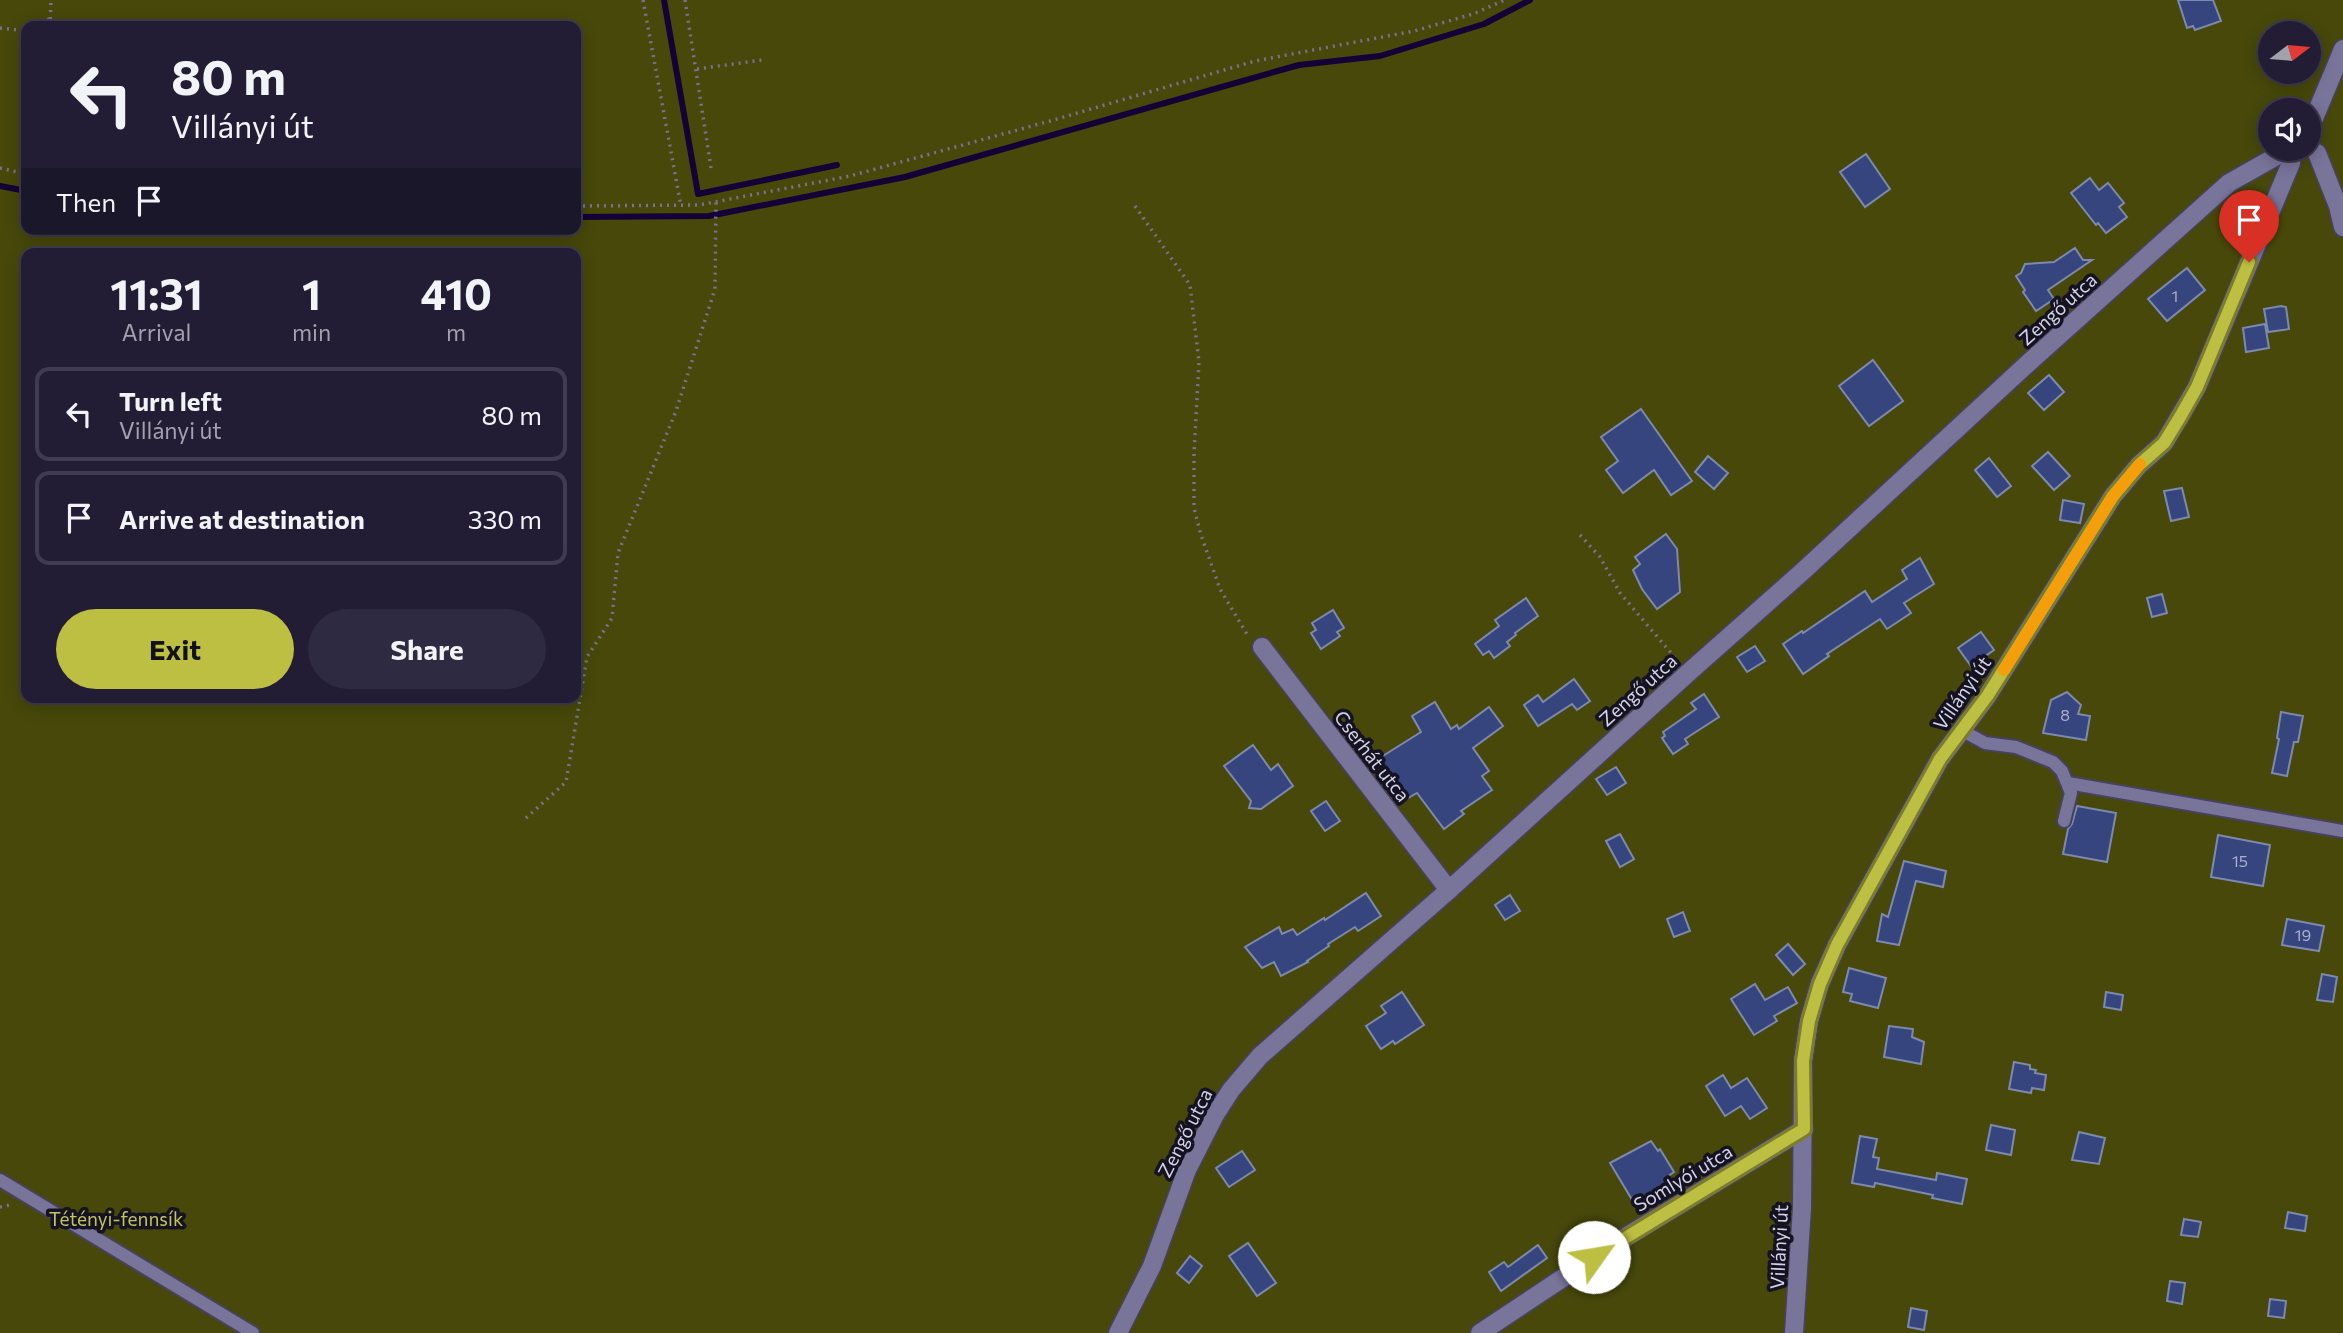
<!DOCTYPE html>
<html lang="en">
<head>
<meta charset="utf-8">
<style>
	:root { --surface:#221d35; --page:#2e2a41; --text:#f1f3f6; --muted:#a2a2ad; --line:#3f3b50; --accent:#bdbf43 }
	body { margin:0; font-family:Commissioner,sans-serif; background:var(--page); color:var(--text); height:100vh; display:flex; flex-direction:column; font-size:26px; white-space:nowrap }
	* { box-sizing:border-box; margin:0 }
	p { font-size:23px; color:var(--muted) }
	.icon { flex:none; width:38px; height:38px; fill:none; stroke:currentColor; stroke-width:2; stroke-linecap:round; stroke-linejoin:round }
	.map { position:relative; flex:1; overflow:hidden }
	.drawer { position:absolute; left:21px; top:248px; width:560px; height:455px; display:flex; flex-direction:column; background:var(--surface); border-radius:14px; box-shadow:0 4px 18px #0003,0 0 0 2px var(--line) }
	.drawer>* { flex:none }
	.top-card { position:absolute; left:21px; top:21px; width:560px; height:214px; border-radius:14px; box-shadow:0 4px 18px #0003,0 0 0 2px var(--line); background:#221d35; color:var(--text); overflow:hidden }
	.needle { width:46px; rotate:74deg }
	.buttons { position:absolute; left:2258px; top:21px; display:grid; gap:14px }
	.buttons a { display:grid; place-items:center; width:63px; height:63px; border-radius:50%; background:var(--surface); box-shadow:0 4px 18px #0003,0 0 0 2px var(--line); font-size:35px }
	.pin { position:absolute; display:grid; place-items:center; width:60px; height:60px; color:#fff; margin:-72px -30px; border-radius:50% 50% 50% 0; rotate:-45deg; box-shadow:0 0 7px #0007 }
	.pin .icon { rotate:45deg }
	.me { position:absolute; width:77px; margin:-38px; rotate:58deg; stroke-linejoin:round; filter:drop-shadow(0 0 5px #0008) }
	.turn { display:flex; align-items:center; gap:24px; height:147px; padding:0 35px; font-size:32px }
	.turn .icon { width:91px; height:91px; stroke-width:2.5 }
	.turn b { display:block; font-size:49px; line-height:60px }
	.then { display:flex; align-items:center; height:66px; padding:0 35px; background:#0003; gap:14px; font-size:26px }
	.eta { display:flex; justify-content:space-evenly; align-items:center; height:119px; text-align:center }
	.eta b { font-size:42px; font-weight:700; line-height:49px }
	.primary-button { display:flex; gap:14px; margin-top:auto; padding:14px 35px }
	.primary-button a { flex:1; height:80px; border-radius:42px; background:var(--accent); color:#111; font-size:28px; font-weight:700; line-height:80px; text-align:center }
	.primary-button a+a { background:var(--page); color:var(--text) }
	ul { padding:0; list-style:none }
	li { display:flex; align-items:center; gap:21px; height:94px; margin:0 14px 10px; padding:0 21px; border:4px solid var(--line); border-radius:14px }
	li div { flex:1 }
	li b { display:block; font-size:26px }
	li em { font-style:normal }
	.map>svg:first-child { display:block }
</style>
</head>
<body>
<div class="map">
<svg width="2343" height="1333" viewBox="0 0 2343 1333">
	<rect width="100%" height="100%" fill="#2d2747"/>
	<path fill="#47480a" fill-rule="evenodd" d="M0,0H2343V1333H0ZM26,26H576V229H26ZM2270,33H2308V72H2270ZM2270,110H2308V149H2270ZM26,254H576V698H26Z"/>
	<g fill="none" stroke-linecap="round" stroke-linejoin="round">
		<g stroke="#140137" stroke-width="6">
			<path d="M664,0L698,194L837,165"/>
			<path d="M0,186L26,191"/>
			<path d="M576,217L709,216L905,177L1299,65L1380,56L1484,24L1530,0"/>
		</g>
	</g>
	<g fill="#36457d" stroke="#7d89ae" stroke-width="2">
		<path d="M2178,0H2213L2221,21L2195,30L2193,26L2187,28Z"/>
		<path d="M1866,154L1890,189L1865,207L1840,172Z"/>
		<path d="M2090,178L2099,190L2108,183L2124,203L2119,207L2127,217L2106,233L2098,223L2096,225L2071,193Z"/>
		<path d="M2075,248L2083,260H2092L2048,290L2054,299L2036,311L2023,292L2025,290L2016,276L2021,273L2025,264L2054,262Z"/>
		<path d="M2187,268L2205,290L2167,321L2148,299Z"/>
		<path d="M2281,306L2286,307L2289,329L2268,332L2264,309Z"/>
		<path d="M2265,324L2269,348L2246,352L2243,328Z"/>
		<path d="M1873,360L1903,401L1869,426L1839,386Z"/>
		<path d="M2049,375L2064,392L2044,410L2028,393Z"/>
		<path d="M1641,409L1692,481L1671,495L1654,470L1623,493L1606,470L1618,461L1601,437Z"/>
		<path d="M2048,452L2070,476L2054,490L2032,466Z"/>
		<path d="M1708,456L1728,473L1714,489L1695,472Z"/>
		<path d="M1989,458L2011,486L1997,497L1975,470Z"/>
		<path d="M2182,488L2189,517L2171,521L2164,491Z"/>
		<path d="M2063,500L2084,504L2080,523L2060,520Z"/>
		<path d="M1666,534L1677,549L1680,592L1657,609L1642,589L1633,570L1640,564L1635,557Z"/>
		<path d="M1920,558L1934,584L1904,603L1911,613L1887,629L1880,619L1827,654L1829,656L1803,674L1783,644L1802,631L1803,633L1865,591L1872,602L1907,579L1902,570Z"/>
		<path d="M2162,594L2167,613L2152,617L2147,598Z"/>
		<path d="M1526,598L1538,616L1515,633L1516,635L1507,642L1510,646L1494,658L1489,651L1483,655L1475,644L1499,626L1495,620Z"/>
		<path d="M1333,610L1344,628L1337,632L1340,636L1321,649L1311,633L1316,630L1312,623Z"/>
		<path d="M1981,632L1994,650L1971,666L1958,648Z"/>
		<path d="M1755,646L1765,661L1747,672L1737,657Z"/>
		<path d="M1574,679L1590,701L1577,710L1572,704L1538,726L1524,705L1538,695L1543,702Z"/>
		<path d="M2067,692L2081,705L2078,714L2090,716L2086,740L2043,733L2051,700Z"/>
		<path d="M1704,694L1719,717L1685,739L1688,744L1673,754L1662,738L1665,736L1663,732L1696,709L1691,703Z"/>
		<path d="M1435,702L1451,729L1457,725L1459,729L1489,707L1503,726L1473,748L1489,771L1482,776L1492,790L1461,811L1464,814L1444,829L1417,793L1403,801L1378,759L1421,732L1412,716Z"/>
		<path d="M2281,712L2303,716L2298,742H2294L2287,776L2272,773L2279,739L2277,738Z"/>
		<path d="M1253,745L1271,770L1278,764L1293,786L1261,809L1249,808L1251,801L1224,766Z"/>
		<path d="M1616,767L1626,783L1607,795L1596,779Z"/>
		<path d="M1326,801L1340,821L1325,831L1311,811Z"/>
		<path d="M2077,806L2116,813L2107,862L2063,854L2068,829L2072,824Z"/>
		<path d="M1620,834L1634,859L1620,867L1606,841Z"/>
		<path d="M2218,835L2270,845L2263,886L2211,877Z"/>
		<path d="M1904,861L1946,871L1943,887L1916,881L1899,945L1877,941L1882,914L1888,917Z"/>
		<path d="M1366,893L1381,916L1358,931L1355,927L1328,944L1329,946L1307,961L1308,962L1281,976L1274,962L1262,968L1245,947L1279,927L1282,934L1293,929L1297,935L1324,918L1325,920Z"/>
		<path d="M1510,895L1520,911L1505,920L1495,905Z"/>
		<path d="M1683,912L1690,931L1674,937L1667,919Z"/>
		<path d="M2287,919L2324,926L2319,951L2282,945Z"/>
		<path d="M1788,944L1805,964L1793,975L1776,955Z"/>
		<path d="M1849,968L1886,978L1878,1008L1850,1001L1852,994L1843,992Z"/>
		<path d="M2322,974L2337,977L2333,1002L2317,1000Z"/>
		<path d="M1755,984L1765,1000L1788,987L1797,1003L1774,1016L1777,1021L1754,1035L1731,999Z"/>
		<path d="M1402,992L1424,1025L1395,1044L1393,1041L1381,1049L1366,1026L1386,1013L1381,1006Z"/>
		<path d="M2106,992L2123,995L2121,1010L2104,1007Z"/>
		<path d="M1889,1026L1913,1029L1912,1037L1924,1042L1921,1064L1884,1057Z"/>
		<path d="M2014,1062L2030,1065V1069L2036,1070L2035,1073L2046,1075L2044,1090L2032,1088L2031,1093L2009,1089Z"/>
		<path d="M1723,1075L1731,1088L1747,1078L1767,1108L1750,1119L1741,1106L1725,1116L1706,1086Z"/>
		<path d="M1991,1125L2015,1130L2011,1155L1986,1150Z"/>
		<path d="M2079,1132L2105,1138L2099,1164L2072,1160Z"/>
		<path d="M1860,1136L1877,1139L1873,1157L1879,1158L1877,1169L1936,1180L1937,1173L1967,1179L1962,1204L1932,1198L1933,1195L1875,1183L1874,1187L1852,1183Z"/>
		<path d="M1651,1141L1658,1151L1660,1149L1674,1172L1667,1177L1670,1181L1634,1203L1610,1163Z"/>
		<path d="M1242,1151L1255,1170L1229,1187L1216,1168Z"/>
		<path d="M2288,1212L2307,1216L2305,1231L2285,1228Z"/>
		<path d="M2184,1219L2201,1222L2198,1237L2181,1235Z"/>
		<path d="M1248,1243L1276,1283L1257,1296L1229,1256Z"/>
		<path d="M1538,1245L1547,1258L1501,1291L1489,1272L1504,1262L1508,1267Z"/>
		<path d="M1190,1256L1202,1266L1189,1283L1177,1273Z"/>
		<path d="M2170,1281L2185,1283L2182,1304L2167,1301Z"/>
		<path d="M2270,1299L2286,1301L2284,1318L2268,1316Z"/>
		<path d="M1911,1308L1927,1311L1924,1330L1908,1327Z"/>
	</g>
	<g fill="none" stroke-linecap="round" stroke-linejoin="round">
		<g stroke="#47425e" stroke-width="16">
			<g id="lane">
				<path d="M1963,731L1985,743L2016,747L2053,762L2062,771L2071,793L2064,821"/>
				<path d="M2068,783L2343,831"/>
				<path d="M0,1180L253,1333"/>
			</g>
		</g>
		<g stroke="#47425e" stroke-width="21">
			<g id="street">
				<path d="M2310,128L2343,49"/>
				<path d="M2317,153L2338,206L2343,227"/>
				<path d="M1262,647L1449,890"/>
				<path d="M1118,1333L1152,1266L1187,1170L1215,1115L1231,1090L1260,1056L1449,890L1688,673L1802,572L2025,366L2229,183L2282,153"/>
				<path d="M1480,1333L1614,1244L1804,1129"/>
				<path d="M1794,1333L1802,1208L1803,1061L1809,1021L1820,983L1837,945L1940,759L1988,695L2113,496L2139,465L2164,443L2197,387L2291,163"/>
			</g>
		</g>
		<g stroke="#77728e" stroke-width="3.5" stroke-dasharray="2 5" stroke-linecap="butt">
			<path d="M643,0L681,206"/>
			<path d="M685,0L711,168"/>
			<path d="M35,26L49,19"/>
			<path d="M50,26L51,0"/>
			<path d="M0,28L26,31"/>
			<path d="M697,69L762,60"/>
			<path d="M0,168L26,174"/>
			<path d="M576,206L699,205L850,176L1050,121L1255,61L1414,31L1473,14L1505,0"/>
			<path d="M1135,206L1190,285L1199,362L1194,453V508L1201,535L1220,589L1248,636"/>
			<path d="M1580,535L1600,557L1620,593L1677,660"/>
			<path d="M526,818L566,782L587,657L612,618L618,553L676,411L715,289L716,202"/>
			<path d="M0,1207L10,1205"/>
		</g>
		<use href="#lane" stroke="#79749a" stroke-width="12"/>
		<use href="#street" stroke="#79749a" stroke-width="18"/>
	</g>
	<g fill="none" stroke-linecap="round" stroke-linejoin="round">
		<g stroke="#7b7c2c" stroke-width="18">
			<path id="route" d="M1594,1257L1804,1129L1803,1061L1809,1021L1820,984L1837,945L1940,759L1988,695L2113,496L2139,465L2164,443L2180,417L2197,387L2249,262"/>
		</g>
		<use href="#route" stroke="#bdbf43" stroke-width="12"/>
		<path stroke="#f59e0b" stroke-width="12" d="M2004,670L2113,496L2140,464"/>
	</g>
	<g text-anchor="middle" stroke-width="7" stroke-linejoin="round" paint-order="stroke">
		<g font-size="16" fill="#adb0cd">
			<text x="2175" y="302">1</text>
			<text x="2065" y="721">8</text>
			<text x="2240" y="867">15</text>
			<text x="2303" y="941">19</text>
		</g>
		<g font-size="19" fill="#d5d3e8" stroke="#151321">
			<text transform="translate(2058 309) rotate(-42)" y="7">Zengő utca</text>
			<text transform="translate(1638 690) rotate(-42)" y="7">Zengő utca</text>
			<text transform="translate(1962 693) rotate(-55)" y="7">Villányi út</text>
			<text transform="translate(1372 756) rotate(52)" y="7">Cserhát utca</text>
			<text transform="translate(1185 1133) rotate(-63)" y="7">Zengő utca</text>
			<text transform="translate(1683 1178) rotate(-31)" y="7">Somlyói utca</text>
			<text transform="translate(1779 1247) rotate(-87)" y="7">Villányi út</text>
		</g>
		<g font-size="19" fill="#c2c55f" stroke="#151321">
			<text x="116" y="1226">Tétényi-fennsík</text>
		</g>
	</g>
</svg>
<div class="buttons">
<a><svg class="needle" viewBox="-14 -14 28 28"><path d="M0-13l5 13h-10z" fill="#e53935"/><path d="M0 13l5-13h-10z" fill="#a2a2ad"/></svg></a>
<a><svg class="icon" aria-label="sound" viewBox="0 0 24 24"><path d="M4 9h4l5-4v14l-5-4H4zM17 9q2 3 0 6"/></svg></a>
</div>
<div class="pin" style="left:2249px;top:262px;background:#d93025"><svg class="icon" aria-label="arrive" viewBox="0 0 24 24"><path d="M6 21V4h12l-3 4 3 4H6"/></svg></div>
<svg class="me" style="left:1594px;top:1257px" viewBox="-20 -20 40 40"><circle r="19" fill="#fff"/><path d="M0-13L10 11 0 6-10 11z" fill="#bdbf43"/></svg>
<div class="top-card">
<div class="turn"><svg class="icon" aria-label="left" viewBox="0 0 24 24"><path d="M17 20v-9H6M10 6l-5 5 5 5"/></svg><div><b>80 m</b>Villányi út</div></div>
<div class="then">Then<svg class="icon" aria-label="arrive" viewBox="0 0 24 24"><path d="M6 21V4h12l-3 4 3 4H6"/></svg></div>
</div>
<section class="drawer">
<div class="eta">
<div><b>11:31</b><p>Arrival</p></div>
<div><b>1</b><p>min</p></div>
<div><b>410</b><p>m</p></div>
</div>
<ul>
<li><svg class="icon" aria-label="left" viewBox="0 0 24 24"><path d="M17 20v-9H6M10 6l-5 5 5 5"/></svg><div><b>Turn left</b><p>Villányi út</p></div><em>80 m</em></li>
<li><svg class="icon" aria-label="arrive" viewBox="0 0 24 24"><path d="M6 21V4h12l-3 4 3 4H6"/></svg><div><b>Arrive at destination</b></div><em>330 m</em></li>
</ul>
<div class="primary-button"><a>Exit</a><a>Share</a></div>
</section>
</div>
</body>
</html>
